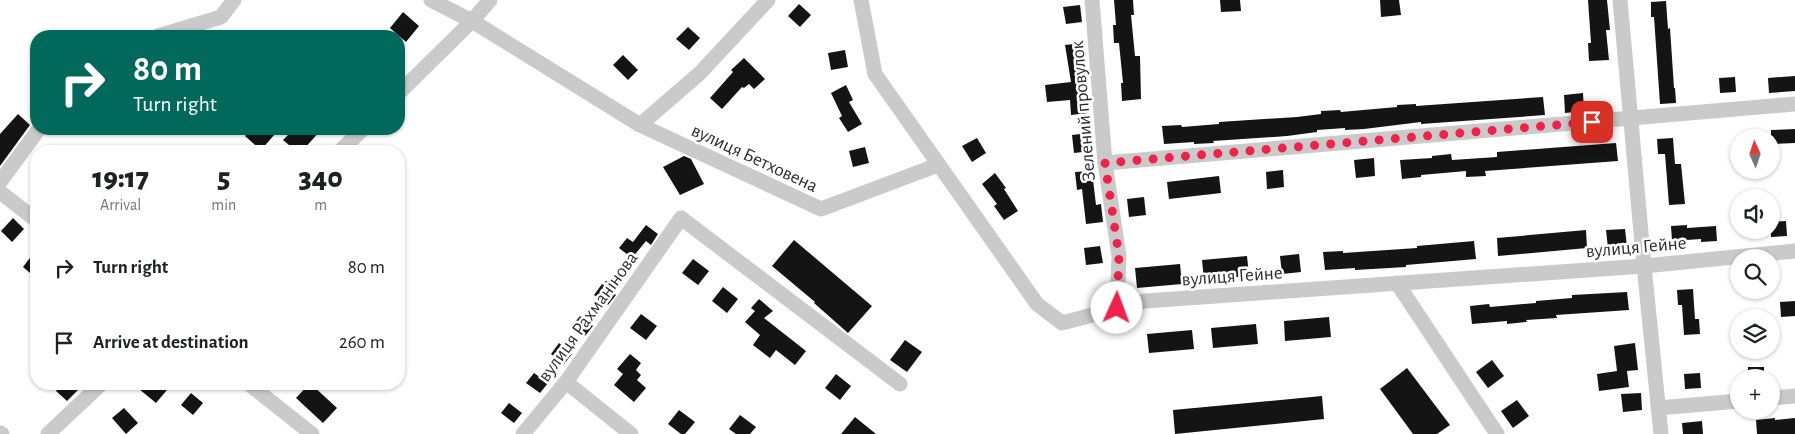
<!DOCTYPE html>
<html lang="en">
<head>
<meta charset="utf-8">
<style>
	:root { --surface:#fff; --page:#f2f2f2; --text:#202124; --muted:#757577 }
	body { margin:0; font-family:"Alegreya Sans",sans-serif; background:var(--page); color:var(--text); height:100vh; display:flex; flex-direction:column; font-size:19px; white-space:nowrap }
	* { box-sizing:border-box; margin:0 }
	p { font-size:16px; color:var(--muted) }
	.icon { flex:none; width:28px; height:28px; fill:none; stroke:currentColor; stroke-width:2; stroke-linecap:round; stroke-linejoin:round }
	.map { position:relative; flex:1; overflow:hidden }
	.sheet { position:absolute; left:30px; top:145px; width:375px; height:245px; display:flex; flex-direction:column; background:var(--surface); border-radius:20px; box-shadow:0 1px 4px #0004 }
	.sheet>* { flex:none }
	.guide { position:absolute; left:30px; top:30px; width:375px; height:105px; border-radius:20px; box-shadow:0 1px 4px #0004; background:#00695c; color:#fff; overflow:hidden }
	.needle { width:32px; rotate:357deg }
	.buttons { position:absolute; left:1730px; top:129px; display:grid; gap:10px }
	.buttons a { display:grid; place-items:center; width:50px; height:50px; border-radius:50%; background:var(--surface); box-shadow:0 1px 4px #0004; font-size:25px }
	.pin { position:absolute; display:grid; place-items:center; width:42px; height:42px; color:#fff; margin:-21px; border-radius:10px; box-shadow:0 2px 8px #0006 }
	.me { position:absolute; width:55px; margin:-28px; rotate:2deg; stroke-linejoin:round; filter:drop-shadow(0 0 4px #0008) }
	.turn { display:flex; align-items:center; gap:18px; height:105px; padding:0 20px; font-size:22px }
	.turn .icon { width:65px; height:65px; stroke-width:2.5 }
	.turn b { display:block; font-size:35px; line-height:42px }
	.eta { display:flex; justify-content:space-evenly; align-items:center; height:85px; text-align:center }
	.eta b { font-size:30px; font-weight:800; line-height:35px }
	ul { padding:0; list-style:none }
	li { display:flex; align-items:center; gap:15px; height:75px; padding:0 20px }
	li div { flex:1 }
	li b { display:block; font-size:19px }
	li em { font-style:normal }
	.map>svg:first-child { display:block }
</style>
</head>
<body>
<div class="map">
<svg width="1795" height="434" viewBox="0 0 1795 434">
	<rect width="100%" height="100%" fill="#fff"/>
	<g fill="#141414">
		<path d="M1114,0H1133L1134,15H1131L1135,56H1140L1141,99L1122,101L1121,83H1123L1119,43H1114L1113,25H1116Z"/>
		<path d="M1220,0H1240L1241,11L1221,12Z"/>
		<path d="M1380,0H1399L1401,15L1381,17Z"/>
		<path d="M1588,0H1607L1610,30H1606L1609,60L1589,61L1588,43H1591Z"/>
		<path d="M1666,1L1668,29L1670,28L1674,88H1675L1676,103L1660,104L1654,17H1651V2Z"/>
		<path d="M799,4L811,15L800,27L788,16Z"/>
		<path d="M1080,5L1082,22L1066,24L1063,7Z"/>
		<path d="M403,12L419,26L406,42L390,28Z"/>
		<path d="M688,27L700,38L689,50L676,39Z"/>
		<path d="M1082,43L1088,84H1085L1088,113L1071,115L1070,100L1047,102L1045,85L1071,82L1065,45Z"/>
		<path d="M845,50L848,67L831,70L828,53Z"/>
		<path d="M623,55L638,70L628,80L613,65Z"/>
		<path d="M744,58L765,79L754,89L749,84L744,88L742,87L722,109L710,98L733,72L731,70Z"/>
		<path d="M1795,76V91L1769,93L1768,78Z"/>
		<path d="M1735,77L1736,92L1720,93L1719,78Z"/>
		<path d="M846,85L853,100L849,102L862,124L848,132L839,118L842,116L831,93Z"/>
		<path d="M1583,93L1584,111L1565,113L1564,95Z"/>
		<path d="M1543,97L1545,115L1421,124V122L1364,129L1345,130V128L1317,130V132L1287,136L1213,141L1214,143L1194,144V142L1164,144L1162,126L1181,125L1182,127L1219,124V122L1297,117L1321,114V111L1340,110L1341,112L1397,107V105L1416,104V106Z"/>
		<path d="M18,114L30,125L0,166V134Z"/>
		<path d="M251,129H268L275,134L261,150L245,136Z"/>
		<path d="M294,129H322L302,151H296L283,140Z"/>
		<path d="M1795,129V143L1771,144V130Z"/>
		<path d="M1089,133L1091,151L1074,153L1072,135Z"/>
		<path d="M977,138L986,153L972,162L962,146Z"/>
		<path d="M1673,138L1675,164H1681L1685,204L1669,205L1665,154H1658L1657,139Z"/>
		<path d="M1616,143L1618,161L1485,171L1486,176L1466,177V171L1421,175V177L1402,179L1400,160L1432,158V156L1451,154L1452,160L1497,157V152Z"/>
		<path d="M865,147L869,163L853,167L849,151Z"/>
		<path d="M684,156L691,159L704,184L680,195L663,167Z"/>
		<path d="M1374,158L1375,176L1356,178L1354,160Z"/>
		<path d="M1283,170L1284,187L1267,189L1266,172Z"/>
		<path d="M1092,171L1096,205L1101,204L1103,222L1086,224L1082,189L1077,190L1075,172Z"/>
		<path d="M995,173L1006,188L1004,189L1018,211L1004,220L994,206L997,204L982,184Z"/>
		<path d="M1219,176L1221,193L1169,199L1167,182Z"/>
		<path d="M1144,197L1146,215L1129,217L1127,199Z"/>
		<path d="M13,218L24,229L12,242L1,231Z"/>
		<path d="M1786,221L1787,236L1771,237V222Z"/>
		<path d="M646,225L658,234L651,245L646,241L632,258L619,248L627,238L633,242Z"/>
		<path d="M1687,225V228L1716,226L1717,241L1701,242V239L1672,241L1671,226Z"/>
		<path d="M1625,229L1627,247L1608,248L1606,230Z"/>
		<path d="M1586,230L1587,248L1498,256L1497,238Z"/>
		<path d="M794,240L872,306L848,333L814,303L815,302L772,266Z"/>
		<path d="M1474,241L1476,259L1406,265V267L1355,270V268L1325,270L1323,252L1343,251V253L1417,248V246Z"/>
		<path d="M1100,246L1103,263L1086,265L1084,248Z"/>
		<path d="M36,250V278L23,267Z"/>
		<path d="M1299,254L1301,272L1282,274L1280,256Z"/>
		<path d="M1247,256L1249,276L1204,280L1202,260Z"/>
		<path d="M693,259L709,271L698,285L682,273Z"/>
		<path d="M1180,264L1182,284L1137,288L1135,268Z"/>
		<path d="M602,284L616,295L608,305L594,295Z"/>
		<path d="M723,287L738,299L727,313L712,301Z"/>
		<path d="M1693,289L1695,319H1699L1700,334L1684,335L1682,305H1678L1677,290Z"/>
		<path d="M1627,292L1629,310L1556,315L1557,318L1526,320L1527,322L1507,324V321L1472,324L1470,306L1489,304L1490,307L1536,303V301L1572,298V295Z"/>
		<path d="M759,299L773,311L764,318L806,351L795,365L776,350L770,358L753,345L760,335L745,322L755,311L751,308Z"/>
		<path d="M1795,301V316L1781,317L1780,302Z"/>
		<path d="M641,314L657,326L646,340L630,328Z"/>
		<path d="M580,316L593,326L585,336L572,326Z"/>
		<path d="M1329,317L1331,337L1285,341L1284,321Z"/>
		<path d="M1256,324L1258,344L1213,348L1211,328Z"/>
		<path d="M1192,330L1194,349L1149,353L1147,334Z"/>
		<path d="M905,340L922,352L907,372L890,360Z"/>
		<path d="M559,343L572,354L564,364L551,354Z"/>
		<path d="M1635,343L1638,370L1627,371L1629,387L1599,391L1597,374L1617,371L1614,346Z"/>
		<path d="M630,354L641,363L636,370L641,375L637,380L646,388L634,402L614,385L623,374L617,369Z"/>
		<path d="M1492,360L1504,376L1488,388L1476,372Z"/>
		<rect x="1748" y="367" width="16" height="11"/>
		<path d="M1407,368L1450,425L1437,434H1413L1380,389Z"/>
		<path d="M534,373L548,383L540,393L526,383Z"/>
		<path d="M1700,373L1701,388L1685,389L1684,374Z"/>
		<path d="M836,374L851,386L840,400L825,388Z"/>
		<path d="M63,384H74L79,389L67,401L56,391Z"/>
		<path d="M133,384H172L156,403Z"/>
		<path d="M309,384H311L337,408L323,423L296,398Z"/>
		<path d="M191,393L203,403L193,415L181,405Z"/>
		<path d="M1641,393L1642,410L1623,412L1621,394Z"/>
		<path d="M1322,396L1324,419L1175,434L1173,410Z"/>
		<path d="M1517,400L1529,416L1513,428L1501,411Z"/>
		<path d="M509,403L522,413L514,423L501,413Z"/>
		<path d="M124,408L138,423L126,434L112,418Z"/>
		<path d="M679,410L695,422L685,434H681L668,424Z"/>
		<path d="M740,415L756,427L750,434H736L729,429Z"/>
		<path d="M855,417L876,434H841Z"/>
		<path d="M1775,418V420L1795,418V434H1757L1756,420Z"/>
		<path d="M1702,421L1703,434H1683L1682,423Z"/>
	</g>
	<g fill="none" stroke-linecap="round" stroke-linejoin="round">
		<g stroke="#cacaca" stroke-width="15">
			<path d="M431,0L472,21L640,125L821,209L938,165"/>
			<path d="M861,0L875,74L1037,304L1062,323L1145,301L1644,266L1795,251"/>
			<path d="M1092,0L1105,163L1119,256L1117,309"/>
			<path d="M1620,0L1644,266L1661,434"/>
			<path d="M158,36L221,17L234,0"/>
			<path d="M399,93L472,21L490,0"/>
			<path d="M640,125L700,73L768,0"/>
			<path d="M340,151L363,129"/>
			<path d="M1105,163L1795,104"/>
			<path d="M0,182L39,129"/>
			<path d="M0,192L36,220"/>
			<path d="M1397,283L1497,434"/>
			<path d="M566,382L631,434"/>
			<path d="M249,384L312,434"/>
			<path d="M1771,398L1795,396"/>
			<path d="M1658,408L1739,401"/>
			<path d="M0,433L2,434"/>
			<path d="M48,434L101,384"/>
			<path d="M523,434L566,382L681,218L900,384"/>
		</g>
	</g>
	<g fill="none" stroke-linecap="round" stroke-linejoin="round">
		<path stroke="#f0224a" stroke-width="9" stroke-dasharray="0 16.2" d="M1117,308L1119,256L1105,163L1592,122"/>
	</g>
	<g text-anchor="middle" stroke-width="5" stroke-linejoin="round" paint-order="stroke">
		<g font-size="19" fill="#2d2d2d" stroke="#fff">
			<text transform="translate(1082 111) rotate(-95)" y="7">Зелений провулок</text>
			<text transform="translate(755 157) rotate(25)" y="7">вулиця Бетховена</text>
			<text transform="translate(1636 246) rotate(-5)" y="7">вулиця Гейне</text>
			<text transform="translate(1232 275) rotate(-4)" y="7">вулиця Гейне</text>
			<text transform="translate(587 316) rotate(-54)" y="7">вулиця Рахманінова</text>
		</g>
	</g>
</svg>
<div class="buttons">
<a><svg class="needle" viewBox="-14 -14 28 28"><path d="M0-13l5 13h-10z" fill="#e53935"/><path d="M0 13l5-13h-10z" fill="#757577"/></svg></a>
<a><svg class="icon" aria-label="sound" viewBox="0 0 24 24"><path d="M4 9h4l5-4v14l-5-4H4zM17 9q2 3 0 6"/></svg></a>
<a><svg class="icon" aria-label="search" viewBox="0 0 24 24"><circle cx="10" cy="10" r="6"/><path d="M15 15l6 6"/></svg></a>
<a><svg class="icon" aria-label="layers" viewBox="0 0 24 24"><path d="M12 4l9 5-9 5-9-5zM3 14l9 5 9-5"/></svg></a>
<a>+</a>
</div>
<div class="pin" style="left:1592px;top:122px;background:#d93025"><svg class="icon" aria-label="arrive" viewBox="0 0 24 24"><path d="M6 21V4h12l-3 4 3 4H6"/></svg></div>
<svg class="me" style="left:1117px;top:308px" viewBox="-20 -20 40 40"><circle r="19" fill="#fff"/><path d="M0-13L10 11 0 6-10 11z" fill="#f0224a"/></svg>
<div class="guide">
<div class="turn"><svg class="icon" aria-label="right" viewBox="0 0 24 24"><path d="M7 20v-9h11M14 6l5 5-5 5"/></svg><div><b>80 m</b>Turn right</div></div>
</div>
<section class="sheet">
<div class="eta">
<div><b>19:17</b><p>Arrival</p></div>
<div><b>5</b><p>min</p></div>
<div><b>340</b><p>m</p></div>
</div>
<ul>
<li><svg class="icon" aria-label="right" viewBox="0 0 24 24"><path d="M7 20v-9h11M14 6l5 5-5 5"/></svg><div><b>Turn right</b></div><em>80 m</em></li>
<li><svg class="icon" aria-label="arrive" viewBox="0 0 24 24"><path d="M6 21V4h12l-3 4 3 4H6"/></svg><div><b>Arrive at destination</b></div><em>260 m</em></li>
</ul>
</section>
</div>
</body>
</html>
